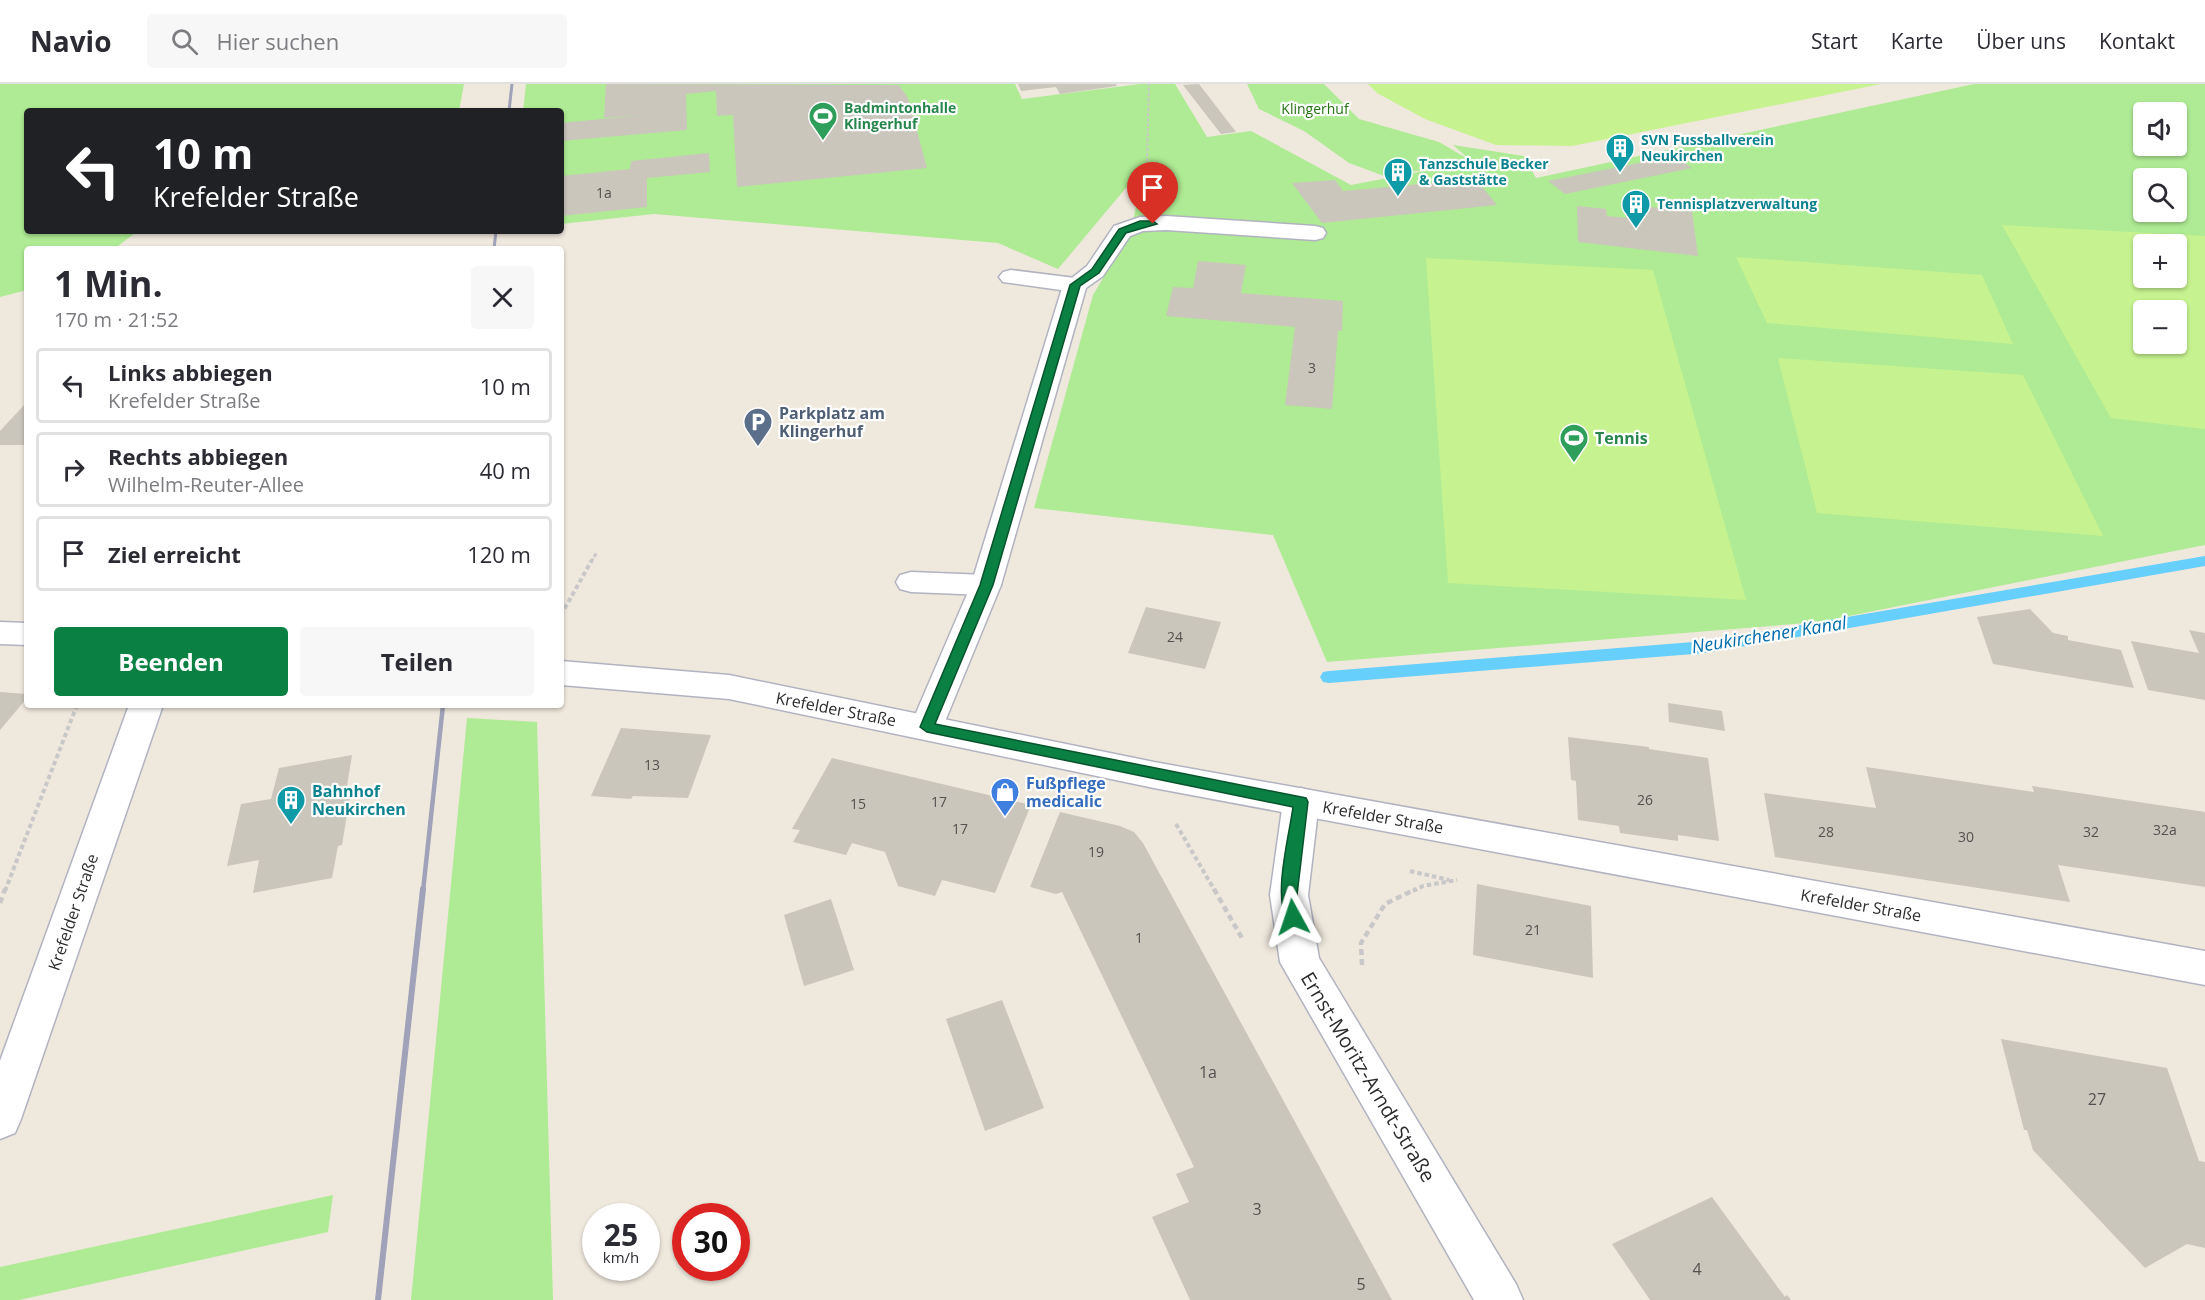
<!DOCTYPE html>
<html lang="de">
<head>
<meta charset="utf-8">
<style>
	:root { --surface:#fff; --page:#f7f7f7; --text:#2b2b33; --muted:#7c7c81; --line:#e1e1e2; --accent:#0b8043 }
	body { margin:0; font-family:"Open Sans",sans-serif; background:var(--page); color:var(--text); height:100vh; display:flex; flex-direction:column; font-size:22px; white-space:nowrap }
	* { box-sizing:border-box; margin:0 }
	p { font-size:20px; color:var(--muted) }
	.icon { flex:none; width:33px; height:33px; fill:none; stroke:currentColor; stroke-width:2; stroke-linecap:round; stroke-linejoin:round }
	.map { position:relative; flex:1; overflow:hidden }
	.panel { position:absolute; left:24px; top:162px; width:540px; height:462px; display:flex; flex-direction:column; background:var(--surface); border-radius:6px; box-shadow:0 2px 4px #0004 }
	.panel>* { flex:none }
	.hud { position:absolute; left:24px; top:24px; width:540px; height:126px; border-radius:6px; box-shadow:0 2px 4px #0004; background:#202124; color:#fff; overflow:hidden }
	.tools { position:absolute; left:2133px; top:18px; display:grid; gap:12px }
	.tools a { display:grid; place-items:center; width:54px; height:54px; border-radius:6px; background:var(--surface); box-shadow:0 2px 4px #0004; font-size:30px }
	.speed { position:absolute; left:582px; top:1119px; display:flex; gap:12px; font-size:30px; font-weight:700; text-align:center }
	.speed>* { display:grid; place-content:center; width:78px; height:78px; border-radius:50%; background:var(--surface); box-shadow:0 2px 4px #0004; line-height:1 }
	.speed small { font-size:15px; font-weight:400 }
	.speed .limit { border:9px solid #d22; background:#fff; color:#111 }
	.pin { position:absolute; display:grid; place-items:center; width:51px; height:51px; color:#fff; margin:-62px -26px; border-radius:50% 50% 50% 0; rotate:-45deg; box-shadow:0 0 6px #0007 }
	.pin .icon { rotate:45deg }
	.me { position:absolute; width:66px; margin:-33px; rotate:355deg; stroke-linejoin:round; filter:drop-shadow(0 0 4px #0008) }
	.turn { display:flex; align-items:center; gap:21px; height:126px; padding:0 30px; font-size:27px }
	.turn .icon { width:78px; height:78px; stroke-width:2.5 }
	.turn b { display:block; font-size:42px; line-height:51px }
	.round { display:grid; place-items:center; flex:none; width:63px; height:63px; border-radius:6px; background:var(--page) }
	.head { display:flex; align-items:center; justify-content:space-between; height:102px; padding:0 30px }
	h1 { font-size:36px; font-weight:700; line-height:45px }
	.button { display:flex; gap:12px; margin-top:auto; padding:12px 30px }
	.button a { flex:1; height:69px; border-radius:6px; background:var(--accent); color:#fff; font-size:24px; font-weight:700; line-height:69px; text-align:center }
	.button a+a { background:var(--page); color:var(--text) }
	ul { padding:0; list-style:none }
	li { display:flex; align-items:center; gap:18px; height:75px; margin:0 12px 9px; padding:0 18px; border:3px solid var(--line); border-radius:6px }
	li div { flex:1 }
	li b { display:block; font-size:22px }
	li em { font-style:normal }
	header { display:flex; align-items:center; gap:36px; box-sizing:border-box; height:84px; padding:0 30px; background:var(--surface); border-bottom:2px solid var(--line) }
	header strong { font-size:28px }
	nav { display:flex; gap:33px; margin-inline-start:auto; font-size:21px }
	.search { width:420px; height:54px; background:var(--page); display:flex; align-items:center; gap:15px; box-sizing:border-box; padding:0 21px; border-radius:6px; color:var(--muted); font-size:22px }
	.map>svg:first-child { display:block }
</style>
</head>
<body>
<header>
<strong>Navio</strong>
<div class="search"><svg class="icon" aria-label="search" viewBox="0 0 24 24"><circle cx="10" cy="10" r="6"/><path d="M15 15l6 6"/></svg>Hier suchen</div>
<nav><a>Start</a><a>Karte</a><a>Über uns</a><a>Kontakt</a></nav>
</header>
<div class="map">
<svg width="2205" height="1216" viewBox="0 0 2205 1216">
	<rect width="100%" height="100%" fill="#efe8dd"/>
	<g fill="#afeb94" fill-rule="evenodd">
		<path d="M0,0H464L459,27H27V147H138L114,165H27V206L0,213Z"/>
		<path d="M526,0H1015L1022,15L1140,0H1175L1207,53L1251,47L1351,101L1450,82L1384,92L1349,79L1304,47L1259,25L1247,0H1324L1359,35L1439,58L1470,76L1453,61L1524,72L1536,94L1974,0H2205V461L1819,538L1327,578L1273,451L1034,424L1093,211L1130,149L1146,80L1058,185L998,159L654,130L561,140V27H523ZM2144,28H2176V62H2144ZM2144,94H2176V128H2144ZM2144,160H2176V194H2144ZM2144,226H2176V260H2144Z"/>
		<path d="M467,634L537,638L553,1216H411Z"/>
		<path d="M333,1111L328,1148L19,1216H0V1183Z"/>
	</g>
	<g fill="#c6f38f" fill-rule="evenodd">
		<path d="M1368,0H1881L1572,62L1496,61L1425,35L1377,9Z"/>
		<path d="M2002,141L2205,152V345L2111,334ZM2144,160H2176V194H2144ZM2144,226H2176V260H2144Z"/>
		<path d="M1736,173L1982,191L2013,260L1767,239Z"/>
		<path d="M1426,174L1653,186L1746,516L1448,499Z"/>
		<path d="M1778,274L2023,291L2103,452L1817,429Z"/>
	</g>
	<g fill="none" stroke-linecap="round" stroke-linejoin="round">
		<path fill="#66cffc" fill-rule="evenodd" d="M2205,472V482L1706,569L1329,599L1323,598L1320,593L1323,588L1329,587L1706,557Z"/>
	</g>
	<g fill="#cac6bc">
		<path d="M606,0L899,1L908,14L927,84L737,103L733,31L717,32L716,7L686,10L687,46L561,57V39L643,31L604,34Z"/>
		<path d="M1018,0H1116L1117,2L1060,10L1056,3L1021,7Z"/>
		<path d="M1199,0L1236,48L1221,50L1183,1Z"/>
		<path d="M709,69L710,88L647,94V123L561,132V92L630,85L631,77Z"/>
		<path d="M1674,72L1692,84L1565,110L1548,97Z"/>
		<path d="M1476,95L1497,121L1322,139L1292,99L1335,96L1343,107Z"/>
		<path d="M1577,122L1606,125L1607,132L1640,135L1639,122L1692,127L1698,172L1578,158Z"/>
		<path d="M1198,177L1246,181L1241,209L1343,217L1342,247H1338L1332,325L1285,321L1295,243L1166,232L1173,203L1193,204Z"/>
		<path d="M27,318V361H0V347Z"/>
		<path d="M1146,523L1221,538L1205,585L1128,569Z"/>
		<path d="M2030,525L2053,549L2068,552V556L2121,566L2134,604L1993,580L1977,533Z"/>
		<path d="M2189,546L2205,549V616L2148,606L2131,557L2199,569Z"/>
		<path d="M0,608L27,610V614L0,646Z"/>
		<path d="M1668,619L1722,627L1725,647L1669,638Z"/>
		<path d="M621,644L711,651L688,714L633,712L631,715L591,712Z"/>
		<path d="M1568,653L1649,663V665L1708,674L1719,757L1678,751V757L1620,749L1619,742L1578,736L1576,697L1571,696Z"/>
		<path d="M352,671L346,708L351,707L342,761L338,762L332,794L253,809L259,776L227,782L241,720L271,715L279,684Z"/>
		<path d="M832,674L1031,721L995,809L942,796L935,812L898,802L885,768L852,759L846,771L793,758L800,746L792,745Z"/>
		<path d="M1866,683L2034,708L2032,702L2205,728V803L2058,781L2070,818L1775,773L1764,709L1876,724Z"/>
		<path d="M1060,728L1120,742L1134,748L1143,759L1392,1216H1190L1152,1133L1189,1118L1176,1090L1194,1083L1062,808L1056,810L1030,803Z"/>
		<path d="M1477,800L1591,822L1593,894L1473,871Z"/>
		<path d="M831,815L854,886L804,902L784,831Z"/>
		<path d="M1002,916L1044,1024L985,1047L946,935Z"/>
		<path d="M2001,955L2167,984L2199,1077L2205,1078V1164L2187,1160L2145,1184L2033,1066L2027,1046H2024Z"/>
		<path d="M1712,1113L1785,1213L1787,1211L1791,1216H1650L1612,1160Z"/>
	</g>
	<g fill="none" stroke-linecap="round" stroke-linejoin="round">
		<g stroke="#b1b3c1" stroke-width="3">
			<g id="lane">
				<path d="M1011,186L1075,194L1083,196L1087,201L1083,206L1075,208L1003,198L999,193L1003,188Z"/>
				<path d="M911,488L986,491L997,494L1001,501L997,508L986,511L911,508L900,505L896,498L900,491Z"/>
				<path d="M129,621H163L21,1035L15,1049L0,1055V977Z"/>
			</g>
		</g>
		<g stroke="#b1b3c1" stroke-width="3">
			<g id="street">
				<path d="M1166,132L1315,142L1323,144L1326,149L1323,154L1315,156L1166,146L1143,147L1130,152L1103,192L1086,204L1001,501L939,652L927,656L915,652L910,643L971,501L1063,201L1087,182L1114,142L1140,133Z"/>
				<path d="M1301,704L1314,708L1319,718L1308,811L1319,874L1516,1200L1523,1216H1474L1280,878L1270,811L1283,718L1288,708Z"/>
			</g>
		</g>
		<g stroke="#b1b3c1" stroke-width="3">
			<g id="secondary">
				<path d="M0,538L27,539V561L0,560Z"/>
				<path d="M561,577L729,591L1154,678L2205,867V901L1154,704L729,615L561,601Z"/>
			</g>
		</g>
		<path stroke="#c8c8c8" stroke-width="2" stroke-dasharray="3 2" stroke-linecap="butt" d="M1129,101L1147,78L1149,0"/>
		<path stroke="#c8c8c8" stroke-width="3" stroke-dasharray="4 2" stroke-linecap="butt" d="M591,478L597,468"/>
		<g stroke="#c8c8c8" stroke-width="4" stroke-dasharray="4.5 3" stroke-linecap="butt">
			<path d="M561,531L592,476"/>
			<path d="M1176,740L1215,807"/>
			<path d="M1410,787L1449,796"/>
			<path d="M5,807L77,621"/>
			<path d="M1413,807L1423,802L1457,796"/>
		</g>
		<g stroke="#c8c8c8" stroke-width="4.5" stroke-dasharray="6 4" stroke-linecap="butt">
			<path d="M1214,805L1243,856"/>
			<path d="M0,819L5,805"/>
			<path d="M1362,881L1361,859L1385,820L1416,805"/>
		</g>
		<use href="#lane" fill="#fff" fill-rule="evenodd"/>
		<use href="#street" fill="#fff" fill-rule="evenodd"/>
		<use href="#secondary" fill="#fff" fill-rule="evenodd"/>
		<g stroke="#9fa2b8" stroke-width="3">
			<path d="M509,27L512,0"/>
			<path d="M494,165L496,147"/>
		</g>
		<path stroke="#9fa2b8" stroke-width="4.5" d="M423,807L443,621"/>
		<path stroke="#9fa2b8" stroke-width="6" d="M378,1216L423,805"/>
	</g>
	<path fill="#0b8043" stroke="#07532c" stroke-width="1.5" d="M1140,137H1153L1157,140L1126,149L1099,189L1080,202L993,501L935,640L1306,714L1308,718L1297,811L1300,833L1298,838L1293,840L1287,838C1273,810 1289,753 1293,723L927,648L920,643L980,501L1070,201L1092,185L1119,145Z"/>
	<defs>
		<g id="stadium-pin" transform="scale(1.5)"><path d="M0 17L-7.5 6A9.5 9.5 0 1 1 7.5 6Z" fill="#2e9e5b" stroke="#fff"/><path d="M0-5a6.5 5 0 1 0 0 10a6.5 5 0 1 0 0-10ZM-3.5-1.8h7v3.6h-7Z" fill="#fff"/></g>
		<g id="building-pin" transform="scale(1.5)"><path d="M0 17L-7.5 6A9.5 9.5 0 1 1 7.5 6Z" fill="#0f9aa8" stroke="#fff"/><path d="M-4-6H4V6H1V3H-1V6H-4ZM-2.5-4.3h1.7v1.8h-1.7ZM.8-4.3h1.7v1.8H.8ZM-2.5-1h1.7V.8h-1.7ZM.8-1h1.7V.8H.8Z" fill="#fff"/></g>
		<g id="parking-pin" transform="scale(1.5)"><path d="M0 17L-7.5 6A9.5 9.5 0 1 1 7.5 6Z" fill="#5c6f8a" stroke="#fff"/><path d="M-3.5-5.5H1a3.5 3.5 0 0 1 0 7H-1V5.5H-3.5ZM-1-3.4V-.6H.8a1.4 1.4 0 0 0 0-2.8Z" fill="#fff"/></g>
		<g id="shop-pin" transform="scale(1.5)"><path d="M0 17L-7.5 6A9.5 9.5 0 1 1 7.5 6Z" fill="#3f7fe0" stroke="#fff"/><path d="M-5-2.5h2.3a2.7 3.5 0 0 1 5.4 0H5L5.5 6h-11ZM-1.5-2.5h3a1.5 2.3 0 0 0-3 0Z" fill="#fff"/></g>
	</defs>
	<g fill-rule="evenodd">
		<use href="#stadium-pin" x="823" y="32"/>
		<use href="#building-pin" x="1620" y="64"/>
		<use href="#building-pin" x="1398" y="88"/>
		<use href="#building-pin" x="1636" y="120"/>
		<use href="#parking-pin" x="758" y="338"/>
		<use href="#stadium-pin" x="1574" y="354"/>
		<use href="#shop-pin" x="1005" y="708"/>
		<use href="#building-pin" x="291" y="716"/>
	</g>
	<g text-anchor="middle" stroke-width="4.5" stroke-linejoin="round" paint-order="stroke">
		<g font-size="14" font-weight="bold" fill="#27864d" stroke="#fff" text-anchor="start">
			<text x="844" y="29">Badmintonhalle<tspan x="844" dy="16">Klingerhuf</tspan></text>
		</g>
		<g font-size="14" fill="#247313" stroke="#fff">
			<text x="1315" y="30">Klingerhuf</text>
		</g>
		<g font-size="14" font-weight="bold" fill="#0d838f" stroke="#fff" text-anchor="start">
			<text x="1641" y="61">SVN Fussballverein<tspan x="1641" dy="16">Neukirchen</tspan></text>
			<text x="1419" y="85">Tanzschule Becker<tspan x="1419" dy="16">&amp; Gaststätte</tspan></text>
			<text x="1657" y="125">Tennisplatzverwaltung</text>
		</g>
		<g font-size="14" fill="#545250">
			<text x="604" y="114">1a</text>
			<text x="1312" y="289">3</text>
			<text x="1175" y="558">24</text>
			<text x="652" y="686">13</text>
			<text x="1645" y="721">26</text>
			<text x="939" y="723">17</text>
			<text x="858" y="725">15</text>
			<text x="960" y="750">17</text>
			<text x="2165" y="751">32a</text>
			<text x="1826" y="753">28</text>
			<text x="2091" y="753">32</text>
			<text x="1966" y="758">30</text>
			<text x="1096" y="773">19</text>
			<text x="1533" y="851">21</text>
			<text x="1139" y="859">1</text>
		</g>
		<g font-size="16" font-weight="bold" fill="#4e5e75" stroke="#fff" text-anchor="start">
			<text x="779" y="335">Parkplatz am<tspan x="779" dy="18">Klingerhuf</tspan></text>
		</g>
		<g font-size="16" font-weight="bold" fill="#27864d" stroke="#fff" text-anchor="start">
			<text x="1595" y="360">Tennis</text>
		</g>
		<g font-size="16" fill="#2c2c2c" stroke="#fff">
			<text transform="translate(836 625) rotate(11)" y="6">Krefelder Straße</text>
			<text transform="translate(1383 733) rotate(10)" y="6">Krefelder Straße</text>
			<text transform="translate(1861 821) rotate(10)" y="6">Krefelder Straße</text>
			<text transform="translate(73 828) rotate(-71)" y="6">Krefelder Straße</text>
		</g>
		<g font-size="16" font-weight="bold" fill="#366cbe" stroke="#fff" text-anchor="start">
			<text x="1026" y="705">Fußpflege<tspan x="1026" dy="18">medicalic</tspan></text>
		</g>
		<g font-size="16" font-weight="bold" fill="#0d838f" stroke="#fff" text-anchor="start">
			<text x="312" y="713">Bahnhof<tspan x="312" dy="18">Neukirchen</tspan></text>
		</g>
		<g font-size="16" fill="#545250">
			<text x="1208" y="994">1a</text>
			<text x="2097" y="1021">27</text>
			<text x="1257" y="1131">3</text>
			<text x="1697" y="1191">4</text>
			<text x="1361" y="1206">5</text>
		</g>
		<g font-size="18" font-style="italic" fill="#006cac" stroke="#fff">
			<text transform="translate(1769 551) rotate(-9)" y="6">Neukirchener Kanal</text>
		</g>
		<g font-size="20" fill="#2c2c2c" stroke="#fff">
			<text transform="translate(1368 993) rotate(59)" y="7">Ernst-Moritz-Arndt-Straße</text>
		</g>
	</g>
</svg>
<div class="tools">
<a><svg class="icon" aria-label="sound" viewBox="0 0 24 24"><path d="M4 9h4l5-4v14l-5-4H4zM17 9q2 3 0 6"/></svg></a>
<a><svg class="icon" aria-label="search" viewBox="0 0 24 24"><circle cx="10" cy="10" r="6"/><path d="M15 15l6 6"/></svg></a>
<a>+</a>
<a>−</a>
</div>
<div class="speed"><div>25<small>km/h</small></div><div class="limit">30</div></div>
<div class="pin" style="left:1153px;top:140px;background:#d93025"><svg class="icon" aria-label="arrive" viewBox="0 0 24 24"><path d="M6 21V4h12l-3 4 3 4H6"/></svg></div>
<svg class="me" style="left:1293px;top:833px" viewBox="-20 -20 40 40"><path d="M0-17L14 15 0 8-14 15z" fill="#0b8043" stroke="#fff" stroke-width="4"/></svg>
<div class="hud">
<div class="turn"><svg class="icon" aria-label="left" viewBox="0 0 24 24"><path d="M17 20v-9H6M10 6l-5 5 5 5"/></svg><div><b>10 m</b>Krefelder Straße</div></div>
</div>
<section class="panel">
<div class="head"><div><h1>1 Min.</h1><p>170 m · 21:52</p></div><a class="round"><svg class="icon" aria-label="close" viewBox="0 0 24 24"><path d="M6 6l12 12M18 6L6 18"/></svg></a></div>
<ul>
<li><svg class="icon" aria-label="left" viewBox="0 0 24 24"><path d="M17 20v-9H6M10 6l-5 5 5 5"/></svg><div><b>Links abbiegen</b><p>Krefelder Straße</p></div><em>10 m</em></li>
<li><svg class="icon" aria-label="right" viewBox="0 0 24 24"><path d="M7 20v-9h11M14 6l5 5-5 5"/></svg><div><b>Rechts abbiegen</b><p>Wilhelm-Reuter-Allee</p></div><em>40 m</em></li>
<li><svg class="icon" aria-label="arrive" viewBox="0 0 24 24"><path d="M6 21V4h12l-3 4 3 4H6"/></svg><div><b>Ziel erreicht</b></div><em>120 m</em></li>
</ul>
<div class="button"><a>Beenden</a><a>Teilen</a></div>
</section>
</div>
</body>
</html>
